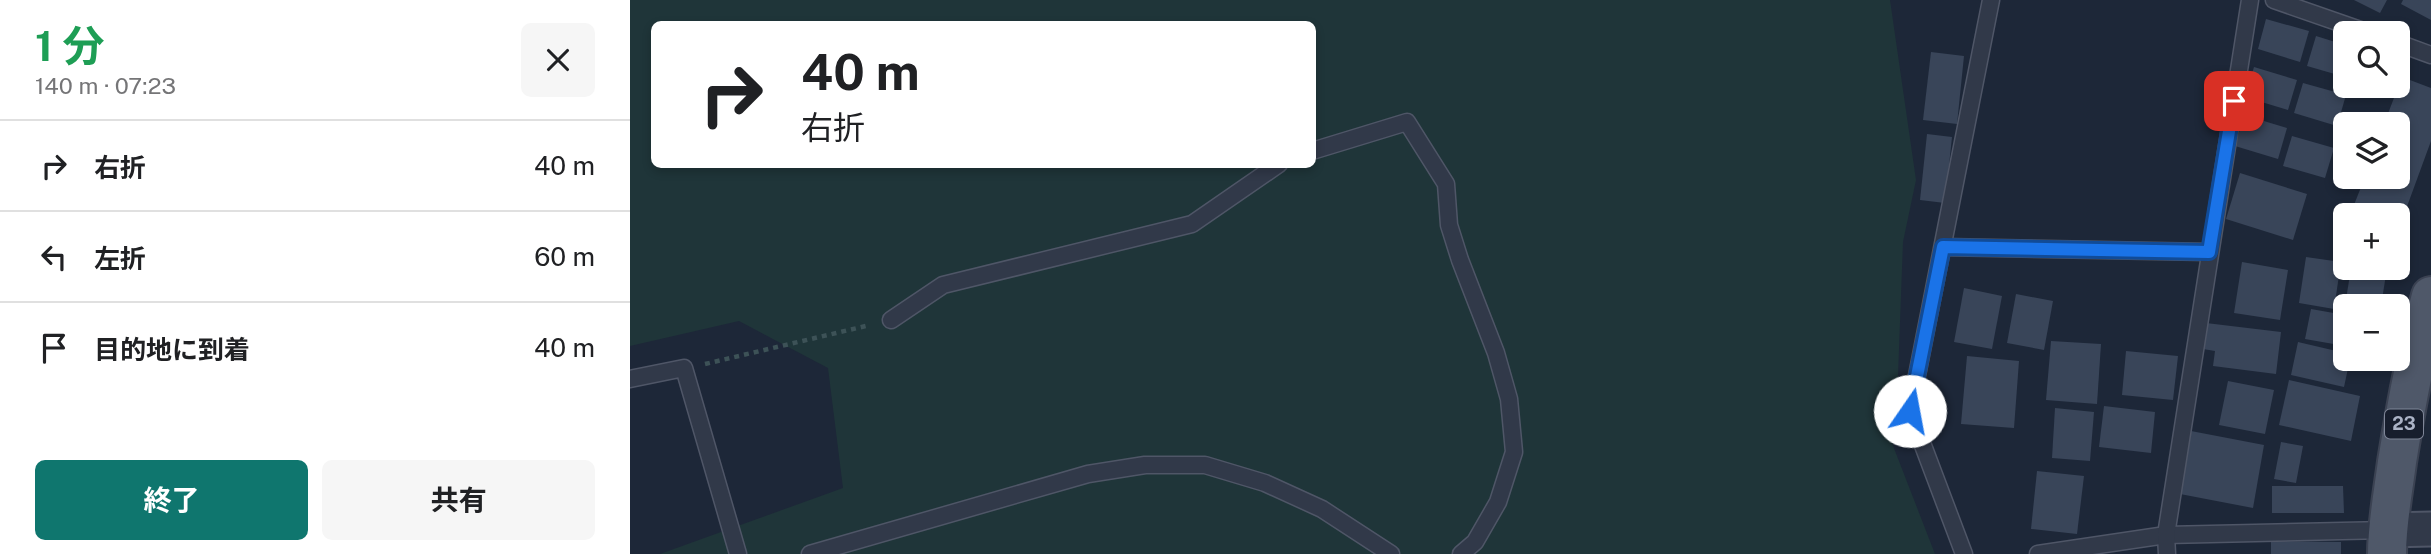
<!DOCTYPE html>
<html lang="ja">
<head>
<meta charset="utf-8">
<style>
	:root { --surface:#fff; --page:#f6f6f6; --text:#202124; --muted:#757577; --line:#e0e0e0; --accent:#0f766e }
	body { margin:0; font-family:"Public Sans","Noto Sans JP",sans-serif; background:var(--page); color:var(--text); height:100vh; display:flex; flex-direction:column; font-size:26px; white-space:nowrap }
	* { box-sizing:border-box; margin:0 }
	p { font-size:23px; color:var(--muted) }
	.icon { flex:none; width:38px; height:38px; fill:none; stroke:currentColor; stroke-width:2; stroke-linecap:round; stroke-linejoin:round }
	.map { position:relative; flex:1; overflow:hidden }
	.drawer { display:flex; flex-direction:column; background:var(--surface); width:630px }
	.drawer>* { flex:none }
	.banner { position:absolute; left:21px; top:21px; width:665px; height:147px; border-radius:10px; box-shadow:0 4px 10px #0003; background:#fff; color:var(--text); overflow:hidden }
	.fabs { position:absolute; left:1703px; top:21px; display:grid; gap:14px }
	.fabs a { display:grid; place-items:center; width:77px; height:77px; border-radius:10px; background:var(--surface); box-shadow:0 4px 10px #0003; font-size:35px }
	.pin { position:absolute; display:grid; place-items:center; width:60px; height:60px; color:#fff; margin:-30px; border-radius:14px; box-shadow:0 4px 10px #0006 }
	.me { position:absolute; width:77px; margin:-38px; rotate:12deg; stroke-linejoin:round; filter:drop-shadow(0 0 5px #0008) }
	.turn { display:flex; align-items:center; gap:24px; height:147px; padding:0 35px; font-size:32px }
	.turn .icon { width:91px; height:91px; stroke-width:2.5 }
	.turn b { display:block; font-size:49px; line-height:60px }
	.round { display:grid; place-items:center; flex:none; width:74px; height:74px; border-radius:10px; background:var(--page) }
	.head { display:flex; align-items:center; justify-content:space-between; height:119px; padding:0 35px }
	h1 { font-size:42px; font-weight:700; line-height:52px; color:#1e9e55 }
	.cta { display:flex; gap:14px; margin-top:auto; padding:14px 35px }
	.cta a { flex:1; height:80px; border-radius:10px; background:var(--accent); color:#fff; font-size:28px; font-weight:700; line-height:80px; text-align:center }
	.cta a+a { background:var(--page); color:var(--text) }
	ul { padding:0; list-style:none }
	li { display:flex; align-items:center; gap:21px; height:91px; padding:0 35px; border-top:2px solid var(--line) }
	li div { flex:1 }
	li b { display:block; font-size:26px }
	li em { font-style:normal }
	main { display:flex; flex:1; min-height:0 }
	.map>svg:first-child { display:block }
</style>
</head>
<body>
<main>
<section class="drawer">
<div class="head"><div><h1>1 分</h1><p>140 m · 07:23</p></div><a class="round"><svg class="icon" aria-label="close" viewBox="0 0 24 24"><path d="M6 6l12 12M18 6L6 18"/></svg></a></div>
<ul>
<li><svg class="icon" aria-label="right" viewBox="0 0 24 24"><path d="M7 20v-9h11M14 6l5 5-5 5"/></svg><div><b>右折</b></div><em>40 m</em></li>
<li><svg class="icon" aria-label="left" viewBox="0 0 24 24"><path d="M17 20v-9H6M10 6l-5 5 5 5"/></svg><div><b>左折</b></div><em>60 m</em></li>
<li><svg class="icon" aria-label="arrive" viewBox="0 0 24 24"><path d="M6 21V4h12l-3 4 3 4H6"/></svg><div><b>目的地に到着</b></div><em>40 m</em></li>
</ul>
<div class="cta"><a>終了</a><a>共有</a></div>
</section>
<div class="map">
<svg width="1801" height="554" viewBox="0 0 1801 554">
	<rect width="100%" height="100%" fill="#1d2738"/>
	<path fill="#1f3539" fill-rule="evenodd" d="M0,0H1260L1286,180L1273,242L1268,376L1255,425L1305,554H30L213,488L198,368L109,321L0,346ZM24,24H682V164H24Z"/>
	<g fill="#394559">
		<path d="M1724,0H1757L1750,13Z"/>
		<path d="M1773,0H1801V20L1771,4Z"/>
		<path d="M1636,19L1679,31L1670,62L1628,49Z"/>
		<path d="M1686,36L1715,45V77L1677,66Z"/>
		<path d="M1301,52L1334,56L1327,124L1293,120Z"/>
		<path d="M1624,67L1667,80L1658,110L1615,97Z"/>
		<path d="M1772,77L1801,88V141L1768,231V215H1720L1735,177H1768V124H1754Z"/>
		<path d="M1673,83L1716,95L1707,126L1664,113Z"/>
		<path d="M1614,115L1657,128L1648,159L1605,146Z"/>
		<path d="M1297,134L1322,137L1315,203L1290,200Z"/>
		<path d="M1662,136L1704,148L1695,178L1653,166Z"/>
		<path d="M1610,173L1677,194L1663,240L1596,219Z"/>
		<path d="M1676,257L1711,262L1704,309L1669,303Z"/>
		<path d="M1612,262L1658,270L1650,320L1604,313Z"/>
		<path d="M1721,268H1757L1751,306H1715Z"/>
		<path d="M1334,288L1372,296L1362,349L1324,342Z"/>
		<path d="M1386,294L1423,301L1414,350L1377,343Z"/>
		<path d="M1681,309L1715,315V346L1675,339Z"/>
		<path d="M1576,323L1651,332L1646,374L1583,366L1585,351L1573,349Z"/>
		<path d="M1421,341L1471,344L1467,404L1416,400Z"/>
		<path d="M1668,342L1715,353V359H1720L1714,387L1661,375Z"/>
		<path d="M1496,351L1548,356L1543,400L1492,395Z"/>
		<path d="M1337,356L1389,361L1384,428L1331,424Z"/>
		<path d="M1659,380L1730,396L1721,441L1649,425Z"/>
		<path d="M1598,381L1644,390L1635,434L1589,425Z"/>
		<path d="M1474,406L1525,412L1521,453L1469,447Z"/>
		<path d="M1425,408L1464,412L1460,461L1422,458Z"/>
		<path d="M1561,431L1634,445L1623,508L1550,494Z"/>
		<path d="M1651,442L1673,446L1666,483L1644,479Z"/>
		<path d="M1407,471L1454,476L1447,534L1401,529Z"/>
		<path d="M1642,486H1713L1714,513H1642Z"/>
		<path d="M1641,541L1711,542V554H1641Z"/>
	</g>
	<g fill="none" stroke-linecap="round" stroke-linejoin="round">
		<g stroke="#4f5667" stroke-width="19">
			<g id="lane">
				<path d="M1644,0L1739,33"/>
				<path d="M1768,43L1801,55"/>
				<path d="M682,151L777,122L816,184L819,225L830,260L866,353L879,399L884,452L868,502L845,542L831,554"/>
				<path d="M1313,247L1579,252"/>
				<path d="M261,320L313,285L562,224L649,164"/>
				<path d="M0,379L54,368L108,554"/>
				<path d="M180,554L458,474L515,465H575L635,483L692,509L761,554"/>
				<path d="M1334,554L1280,411L1361,0"/>
				<path d="M1408,554L1536,535L1757,530"/>
				<path d="M1537,554L1536,535L1620,0"/>
			</g>
		</g>
		<g stroke="#4f5667" stroke-width="37">
			<path id="street" d="M1757,530L1801,529"/>
		</g>
		<g stroke="#3b4252" stroke-width="42">
			<path id="primary" d="M1757,554C1757,523 1763,493 1767,462C1776,406 1786,350 1801,296"/>
		</g>
		<path stroke="#3d5257" stroke-width="4.5" stroke-dasharray="5 5" stroke-linecap="butt" d="M75,364L240,325"/>
		<use href="#lane" stroke="#313949" stroke-width="16"/>
		<use href="#street" stroke="#313949" stroke-width="33"/>
		<use href="#primary" stroke="#4f5869" stroke-width="38"/>
	</g>
	<g fill="none" stroke-linecap="round" stroke-linejoin="round">
		<g stroke="#114b97" stroke-width="18">
			<path id="route" d="M1280,411L1313,247L1579,252L1604,101"/>
		</g>
		<use href="#route" stroke="#1a73e8" stroke-width="12"/>
	</g>
	<g text-anchor="middle" stroke-width="6" stroke-linejoin="round" paint-order="stroke">
		<rect fill="#171e2d" stroke="#7f8698" stroke-width="2" x="1755" y="409.5" width="38" height="29" rx="5"/>
		<g font-size="18" font-weight="bold" fill="#abb3c6">
			<text x="1774" y="430">23</text>
		</g>
	</g>
</svg>
<div class="fabs">
<a><svg class="icon" aria-label="search" viewBox="0 0 24 24"><circle cx="10" cy="10" r="6"/><path d="M15 15l6 6"/></svg></a>
<a><svg class="icon" aria-label="layers" viewBox="0 0 24 24"><path d="M12 4l9 5-9 5-9-5zM3 14l9 5 9-5"/></svg></a>
<a>+</a>
<a>−</a>
</div>
<div class="pin" style="left:1604px;top:101px;background:#d93025"><svg class="icon" aria-label="arrive" viewBox="0 0 24 24"><path d="M6 21V4h12l-3 4 3 4H6"/></svg></div>
<svg class="me" style="left:1280px;top:411px" viewBox="-20 -20 40 40"><circle r="19" fill="#fff"/><path d="M0-13L10 11 0 6-10 11z" fill="#1a73e8"/></svg>
<div class="banner">
<div class="turn"><svg class="icon" aria-label="right" viewBox="0 0 24 24"><path d="M7 20v-9h11M14 6l5 5-5 5"/></svg><div><b>40 m</b>右折</div></div>
</div>
</div>
</main>
</body>
</html>
